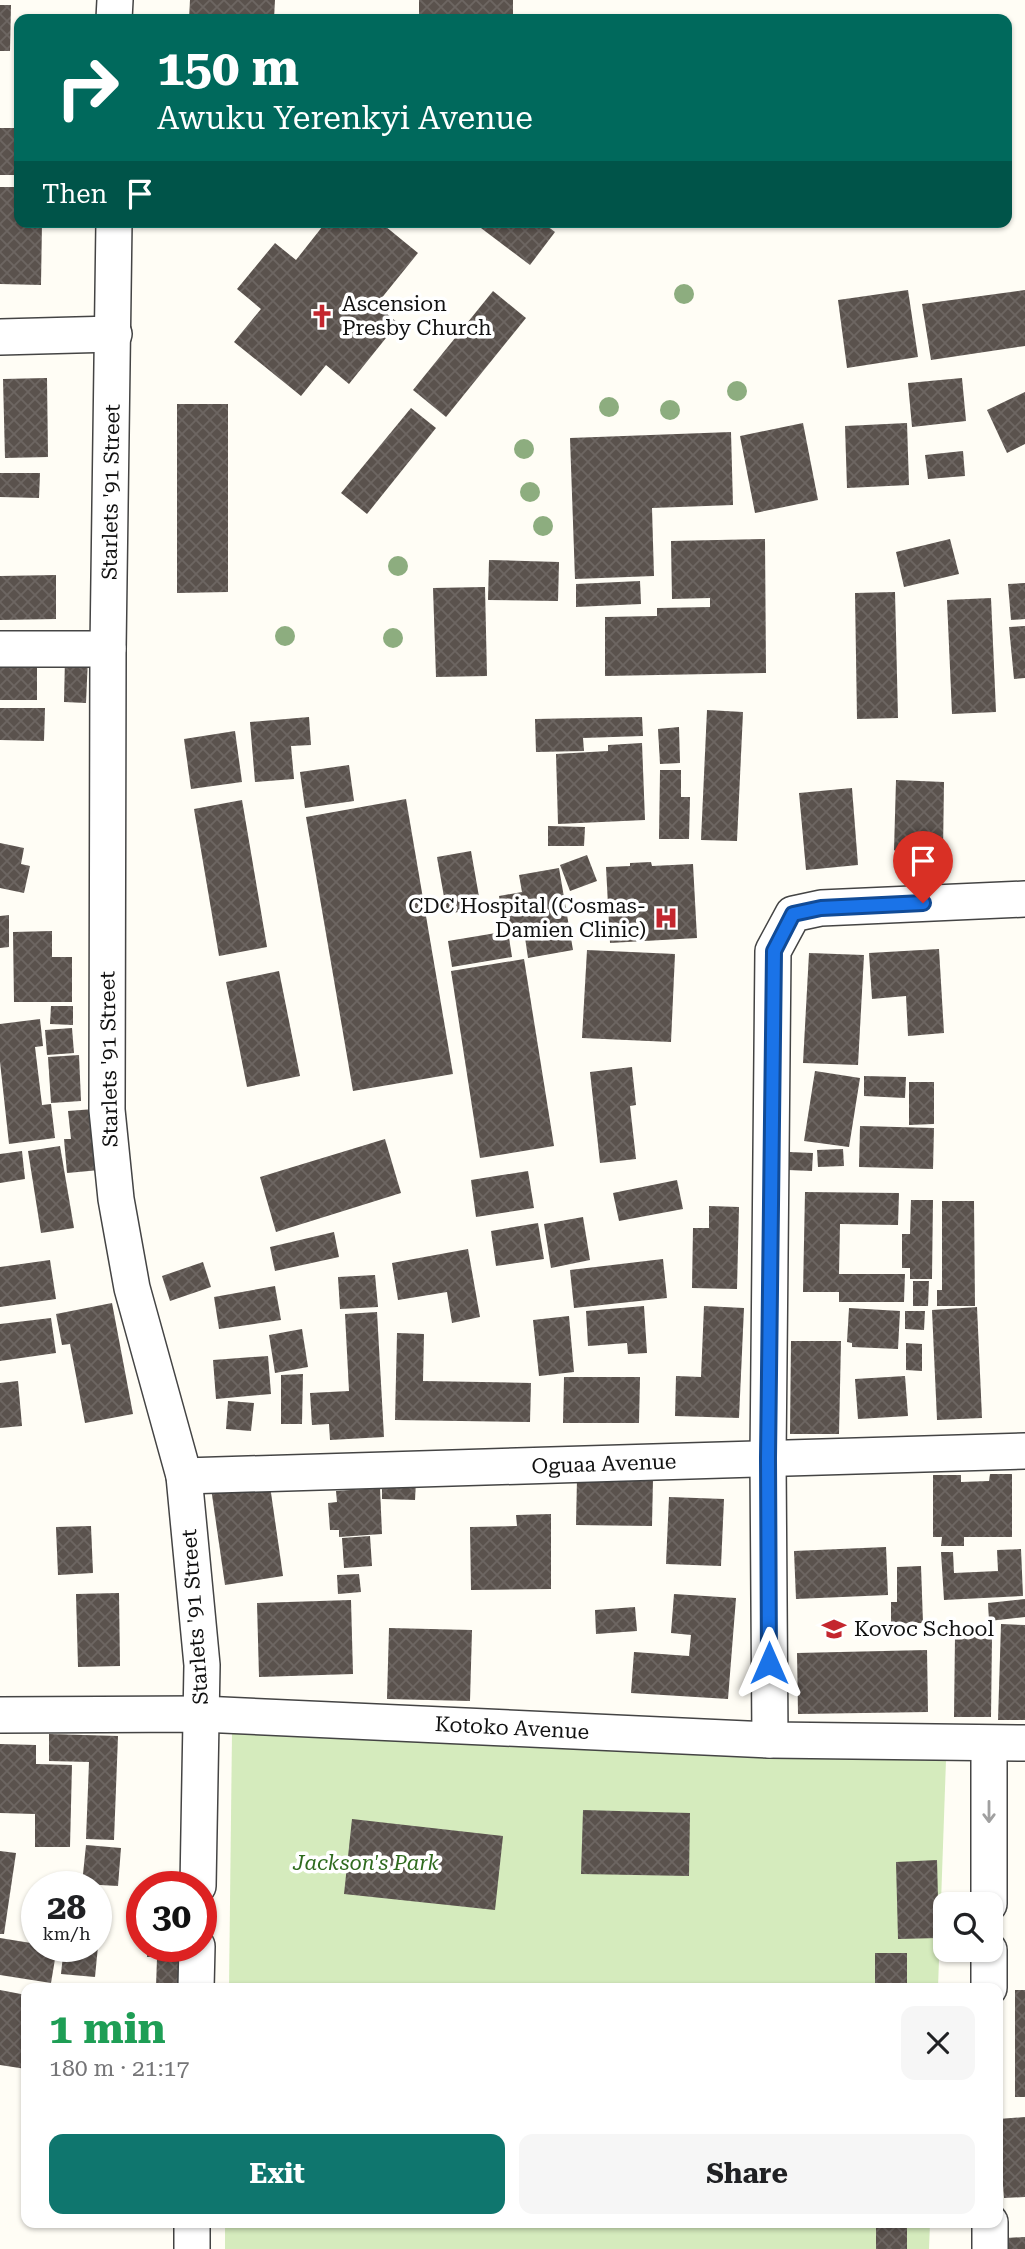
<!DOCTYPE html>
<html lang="en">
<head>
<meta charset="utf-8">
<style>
	:root { --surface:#fff; --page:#f6f6f6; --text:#202124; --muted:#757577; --accent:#0f766e }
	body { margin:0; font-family:"Roboto Serif",serif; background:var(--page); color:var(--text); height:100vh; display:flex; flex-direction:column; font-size:26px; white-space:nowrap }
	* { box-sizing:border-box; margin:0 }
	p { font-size:23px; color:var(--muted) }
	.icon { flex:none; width:38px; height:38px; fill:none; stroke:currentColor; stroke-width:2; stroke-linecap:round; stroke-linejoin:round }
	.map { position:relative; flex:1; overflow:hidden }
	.sheet { position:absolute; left:21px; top:1983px; width:982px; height:245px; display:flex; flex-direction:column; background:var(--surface); border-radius:14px; box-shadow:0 2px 5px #0004 }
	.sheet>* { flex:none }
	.banner { position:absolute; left:14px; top:14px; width:998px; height:214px; border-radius:14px; box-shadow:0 2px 5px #0004; background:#00695c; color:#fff; overflow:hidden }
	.controls { position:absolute; left:933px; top:1892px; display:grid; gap:14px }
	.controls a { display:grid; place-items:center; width:70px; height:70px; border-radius:14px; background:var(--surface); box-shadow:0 2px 5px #0004; font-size:35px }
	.speed { position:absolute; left:21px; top:1871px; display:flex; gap:14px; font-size:35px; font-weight:700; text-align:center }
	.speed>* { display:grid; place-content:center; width:91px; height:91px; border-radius:50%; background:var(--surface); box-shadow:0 2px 5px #0004; line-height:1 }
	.speed small { font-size:18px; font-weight:400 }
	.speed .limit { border:10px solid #d22; background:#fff; color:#111 }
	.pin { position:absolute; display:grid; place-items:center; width:60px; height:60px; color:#fff; margin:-72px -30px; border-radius:50% 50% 50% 0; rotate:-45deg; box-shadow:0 0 7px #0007 }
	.pin .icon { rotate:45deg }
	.me { position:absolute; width:77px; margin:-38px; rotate:0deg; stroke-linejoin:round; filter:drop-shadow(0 0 5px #0008) }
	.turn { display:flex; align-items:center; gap:24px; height:147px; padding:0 28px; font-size:32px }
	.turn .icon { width:91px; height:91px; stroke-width:2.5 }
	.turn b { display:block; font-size:49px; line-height:60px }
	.then { display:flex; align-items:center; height:66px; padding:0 28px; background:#0003; gap:14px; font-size:26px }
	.round { display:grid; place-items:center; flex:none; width:74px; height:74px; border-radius:14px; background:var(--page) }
	.summary { display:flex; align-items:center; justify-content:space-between; height:119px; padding:0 28px }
	h1 { font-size:42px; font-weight:700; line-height:52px; color:#1e9e55 }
	.cta { display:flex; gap:14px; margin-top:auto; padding:14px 28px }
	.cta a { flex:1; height:80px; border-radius:14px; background:var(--accent); color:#fff; font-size:28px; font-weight:700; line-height:80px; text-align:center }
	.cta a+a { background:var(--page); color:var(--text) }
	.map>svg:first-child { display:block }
</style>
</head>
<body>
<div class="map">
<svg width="1025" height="2249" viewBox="0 0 1025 2249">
	<defs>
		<pattern id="building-cross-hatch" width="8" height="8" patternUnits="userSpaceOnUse" patternTransform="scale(1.75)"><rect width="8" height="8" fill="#5a524d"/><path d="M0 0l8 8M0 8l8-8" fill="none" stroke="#6d6662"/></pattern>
	</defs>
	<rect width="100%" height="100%" fill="#fffdf5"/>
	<g fill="#d5ebbd">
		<path d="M232,1733L946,1760L938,1988H229Z"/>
		<path d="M225,2222L930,2223L929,2249H225Z"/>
	</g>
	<g fill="url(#building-cross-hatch)">
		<path d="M190,0H275L274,19H189Z"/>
		<rect x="419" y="0" width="94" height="19"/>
		<path d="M0,5H11L10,51H0Z"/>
		<rect x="0" y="128" width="19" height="47"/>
		<path d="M0,187H19V222H42L41,285L0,284Z"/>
		<path d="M326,222H380L418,253L376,305L398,323L349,384L326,365L301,396L234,342L261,309L237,289L275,243L296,260Z"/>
		<path d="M473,222H542L555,232L530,265Z"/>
		<path d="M908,290L918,357L847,368L838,300Z"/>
		<path d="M1025,290V346L931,360L922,304Z"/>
		<path d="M493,291L526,318L446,417L413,390Z"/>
		<path d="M47,378L48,457L5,458L3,379Z"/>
		<path d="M962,378L966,421L912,427L908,383Z"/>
		<path d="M1025,392V444L1007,453L987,410Z"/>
		<path d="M177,404H228V592L177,593Z"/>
		<path d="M411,408L436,428L367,514L341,493Z"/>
		<path d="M803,423L818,500L755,513L740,436Z"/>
		<path d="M907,423L909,485L847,488L845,426Z"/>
		<path d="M731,432L733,505L652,508L654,576L575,579L570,438Z"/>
		<path d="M963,451L965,476L928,479L925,455Z"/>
		<path d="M0,473H40L39,498L0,497Z"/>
		<path d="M765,539L766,673L605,676V617L657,616V608L710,607V598L672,599L671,541Z"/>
		<path d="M950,539L959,574L904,587L896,552Z"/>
		<path d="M489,560L559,562L558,601L488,600Z"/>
		<path d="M56,575V619L0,620V576Z"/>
		<path d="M640,581L641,604L576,607V584Z"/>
		<path d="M1025,583V619L1011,620L1008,584Z"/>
		<path d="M485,587L487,676L436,677L433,588Z"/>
		<path d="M895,592L898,718L857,719L855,593Z"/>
		<path d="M991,598L996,712L952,714L947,600Z"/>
		<path d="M1025,626V678L1014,679L1009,627Z"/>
		<path d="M65,658H88L86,703L64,702Z"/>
		<rect x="0" y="660" width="37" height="40"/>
		<path d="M0,708H45L44,741L0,740Z"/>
		<path d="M707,710L743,712L737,841L701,840Z"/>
		<path d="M309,717L311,745L291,746L294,779L255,782L250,722Z"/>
		<path d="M642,717L643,736L583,738L584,751L536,752L535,719Z"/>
		<path d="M679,727L680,763L660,764L658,729Z"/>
		<path d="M235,731L242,782L191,789L184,739Z"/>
		<path d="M642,743L645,820L558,824L556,754L608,751V745Z"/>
		<path d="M349,765L354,801L305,808L300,772Z"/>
		<path d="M660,770H681V797H690L689,839H659Z"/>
		<path d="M896,780L944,782L943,852L919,851V867L906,866L902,856L894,850Z"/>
		<path d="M852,788L858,865L806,870L799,793Z"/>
		<path d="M406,799L453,1074L353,1091L306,817Z"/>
		<path d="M242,800L267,947L219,956L194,809Z"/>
		<path d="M548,826L585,827L584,846H548Z"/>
		<path d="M0,843L24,848L21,864L30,866L24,893L0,888Z"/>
		<path d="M471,851L481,908L447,914L437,857Z"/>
		<path d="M587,855L597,881L570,891L560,865Z"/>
		<path d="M651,862L652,866L693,864L697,938L610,943L606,867L630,866V863Z"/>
		<path d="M559,868L573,950L528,958L523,924L504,927L499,896L522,892L519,875Z"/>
		<path d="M9,915V947L0,948V916Z"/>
		<path d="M52,931V957H72V1002H14L13,932Z"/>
		<path d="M508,931L512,957L452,967L448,941Z"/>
		<path d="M939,949L944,1033L908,1036L906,996L872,999L869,953Z"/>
		<path d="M587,950L675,954L671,1042L582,1038Z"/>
		<path d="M809,953L864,955L858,1065L803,1063Z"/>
		<path d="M524,959L554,1146L480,1158L451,971Z"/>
		<path d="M279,971L300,1076L247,1087L226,982Z"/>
		<path d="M51,1006H73V1025L50,1024Z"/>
		<path d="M40,1019L43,1046L35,1047L42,1105L51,1104L55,1138L9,1144L0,1062V1024Z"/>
		<path d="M72,1028L74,1053L47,1055L45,1030Z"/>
		<path d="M79,1055L81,1101L51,1103L48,1057Z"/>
		<path d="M632,1067L636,1105L630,1106L636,1159L600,1163L590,1072Z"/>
		<path d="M815,1071L860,1078L849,1147L804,1141Z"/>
		<path d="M864,1076L906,1077L905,1098L864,1096Z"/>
		<path d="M909,1082H934V1124L909,1125Z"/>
		<path d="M94,1109L100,1170L67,1173L64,1139H71L68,1111Z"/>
		<path d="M860,1126L934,1128L933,1169L859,1167Z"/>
		<path d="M385,1139L401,1193L276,1232L260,1177Z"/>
		<path d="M60,1146L74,1228L41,1233L28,1151Z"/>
		<path d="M843,1149L844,1166L818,1167L817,1150Z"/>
		<path d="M22,1151L25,1179L0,1183V1154Z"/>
		<path d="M789,1152L813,1153L812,1171L788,1170Z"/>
		<path d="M528,1171L534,1208L476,1217L471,1180Z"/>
		<path d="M677,1180L683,1209L619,1221L613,1193Z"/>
		<path d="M805,1192L899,1193L898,1225L840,1224L839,1274H905L904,1302H839V1292H803Z"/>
		<path d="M911,1200H933L932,1279H910V1268H902V1234H910Z"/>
		<path d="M942,1201H974L975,1306H937V1290H942Z"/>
		<path d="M709,1206L739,1207L737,1289L692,1288L693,1228H709Z"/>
		<path d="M583,1217L590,1260L551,1268L544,1224Z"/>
		<path d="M538,1223L544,1259L496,1266L491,1231Z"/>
		<path d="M334,1232L339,1257L275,1271L270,1247Z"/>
		<path d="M468,1249L480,1317L452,1323L447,1292L398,1300L392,1263Z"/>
		<path d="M663,1259L667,1298L574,1308L570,1270Z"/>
		<path d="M50,1260L56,1299L0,1307V1267Z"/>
		<path d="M203,1262L211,1287L170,1301L162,1276Z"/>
		<path d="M375,1275L378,1307L340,1309L338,1277Z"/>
		<path d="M913,1281H929L928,1306H913Z"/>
		<path d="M275,1286L281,1320L219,1329L214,1297Z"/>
		<path d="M112,1303L133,1414L85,1423L70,1344L62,1345L56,1314Z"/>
		<path d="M644,1306L647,1353L628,1354L627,1343L588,1346L586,1311Z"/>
		<path d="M704,1306L744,1308L739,1418L675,1416L676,1376L701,1377Z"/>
		<path d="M977,1307L982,1418L937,1420L932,1310Z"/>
		<path d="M849,1308L900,1311L898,1349L852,1347V1343L847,1342Z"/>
		<path d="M905,1311H925L924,1330L905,1329Z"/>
		<path d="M377,1312L384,1437L330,1440L329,1424L312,1425L310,1393L349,1391L345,1314Z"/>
		<path d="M569,1316L574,1372L539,1376L533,1320Z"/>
		<path d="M51,1318L56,1353L0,1361V1324Z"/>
		<path d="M302,1329L308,1367L275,1373L269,1335Z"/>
		<path d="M397,1333L424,1334L423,1381L531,1383L530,1422L395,1420Z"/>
		<path d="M791,1341H841L839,1434H790Z"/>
		<path d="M906,1343L922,1344V1371L906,1370Z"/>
		<path d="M268,1356L271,1394L216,1399L213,1360Z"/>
		<path d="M303,1374L302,1424H281V1375Z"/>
		<path d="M905,1376L908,1416L858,1419L855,1379Z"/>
		<path d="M564,1377H640L639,1423H563Z"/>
		<path d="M18,1381L22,1426L0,1428V1383Z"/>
		<path d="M228,1401L254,1403L251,1431L226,1429Z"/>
		<path d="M990,1474H1012V1537H964V1546H941L942,1537H933V1475H961V1482L989,1481Z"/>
		<path d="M577,1478L653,1479L652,1526L576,1525Z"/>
		<path d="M269,1479L283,1576L225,1585L211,1488Z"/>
		<path d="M382,1480L416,1481L415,1500L382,1499Z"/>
		<path d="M380,1488L382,1534L339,1537V1530H330L328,1503L337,1502L336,1491Z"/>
		<path d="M669,1497L724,1499L721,1566L666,1564Z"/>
		<path d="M551,1514V1589L471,1590L470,1527L517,1526L516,1515Z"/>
		<path d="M91,1526L93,1573L58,1575L56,1527Z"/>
		<path d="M370,1536L372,1566L344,1568L342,1538Z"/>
		<path d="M886,1547L888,1595L796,1599L794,1551Z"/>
		<path d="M1021,1549L1023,1596L944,1600L941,1552H953L954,1573L998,1571L997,1550Z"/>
		<path d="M921,1566L923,1623L891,1624V1602H897V1567Z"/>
		<path d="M359,1574L361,1592L338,1594L337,1575Z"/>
		<path d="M119,1593L120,1666L78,1667L76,1594Z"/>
		<path d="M674,1594L736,1598L728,1699L631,1693L634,1652L689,1656L691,1635L671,1633Z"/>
		<path d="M1025,1599V1617L989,1621L988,1603Z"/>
		<path d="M351,1600L353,1674L259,1677L257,1603Z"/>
		<path d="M635,1607L637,1631L596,1634L595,1610Z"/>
		<path d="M1001,1624L1025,1625V1720H998Z"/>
		<path d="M389,1628L472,1630L470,1701L387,1699Z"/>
		<path d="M955,1636H992L991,1717H954Z"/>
		<path d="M927,1650L928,1712L798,1714L797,1653Z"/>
		<path d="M49,1734L118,1736L114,1840L86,1839L89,1762L49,1761Z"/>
		<path d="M0,1744L36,1745V1764L72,1765L70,1847H35V1814L0,1813Z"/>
		<path d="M583,1810L690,1813L689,1876L581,1874Z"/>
		<path d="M352,1819L503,1836L495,1910L344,1894Z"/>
		<path d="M86,1845L121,1848L118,1886L82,1884Z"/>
		<path d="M0,1851L16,1853L4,1934H0Z"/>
		<path d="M937,1860L939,1938L898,1939L896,1862Z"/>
		<path d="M0,1938L37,1944V1946L57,1947L51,1983L0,1975Z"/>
		<path d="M64,1946H98L95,1977L61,1974Z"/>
		<path d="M148,1946H183V1957H147Z"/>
		<rect x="875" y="1953" width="32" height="35"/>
		<path d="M157,1958L182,1959L181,1988L156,1987Z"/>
		<path d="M0,1990L26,1995V2069L0,2065Z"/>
		<rect x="1015" y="1990" width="10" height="107"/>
		<path d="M1025,2117V2197L1004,2198L998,2119Z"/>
		<rect x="876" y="2222" width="31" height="27"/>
		<path d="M1025,2237V2249H1007L1006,2238Z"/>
	</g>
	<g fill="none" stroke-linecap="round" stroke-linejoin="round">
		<g stroke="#444" stroke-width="38">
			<g id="minor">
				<path d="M114,19L115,0"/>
				<path d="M114,222L108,649L107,1110L116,1199L132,1288L184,1476L202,1665L198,1886"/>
				<path d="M0,337L114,334"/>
				<path d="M0,649H108"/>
				<path d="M184,1476L1025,1451"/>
				<path d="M0,1715L201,1714L770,1740L1025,1743"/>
				<path d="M770,1740L768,1459L773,951L793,914L821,908L1025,899"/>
				<path d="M989,1744V1904"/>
				<path d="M989,1950V1988"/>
				<path d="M196,1988L197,1946"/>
				<path d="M990,2222V2249"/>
				<path d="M192,2249V2222"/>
			</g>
		</g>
		<use href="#minor" stroke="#fff" stroke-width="35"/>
	</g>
	<g fill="#8dad7f">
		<circle cx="684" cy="294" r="10"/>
		<circle cx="737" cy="391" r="10"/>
		<circle cx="609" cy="407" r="10"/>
		<circle cx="670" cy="410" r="10"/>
		<circle cx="524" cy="449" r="10"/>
		<circle cx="530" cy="492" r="10"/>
		<circle cx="543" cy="526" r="10"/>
		<circle cx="398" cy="566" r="10"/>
		<circle cx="285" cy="636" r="10"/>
		<circle cx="393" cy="638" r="10"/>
	</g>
	<defs><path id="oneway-shaft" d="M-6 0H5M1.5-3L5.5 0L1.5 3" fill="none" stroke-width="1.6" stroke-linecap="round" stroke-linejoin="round" transform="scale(1.75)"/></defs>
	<use stroke="#a0a0a0" href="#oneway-shaft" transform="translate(989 1812) rotate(90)"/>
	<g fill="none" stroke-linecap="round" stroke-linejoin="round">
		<g stroke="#114b97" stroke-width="18">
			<path id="route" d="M769,1663L768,1458L774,951L793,914L821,908L923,903"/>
		</g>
		<use href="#route" stroke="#1a73e8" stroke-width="12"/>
	</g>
	<defs>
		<g id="church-bare" transform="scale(1.89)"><path d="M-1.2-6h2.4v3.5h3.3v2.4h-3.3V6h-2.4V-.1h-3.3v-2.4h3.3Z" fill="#c4262e" stroke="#fff" stroke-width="2.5" paint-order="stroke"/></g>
		<g id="hospital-bare" transform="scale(1.89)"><path d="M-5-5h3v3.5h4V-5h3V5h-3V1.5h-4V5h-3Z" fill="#c4262e" stroke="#fff" stroke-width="2.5" paint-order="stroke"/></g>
		<g id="school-bare" transform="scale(1.89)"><path d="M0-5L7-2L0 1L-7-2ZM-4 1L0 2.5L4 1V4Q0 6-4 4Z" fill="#c4262e" stroke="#fff" stroke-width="2.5" paint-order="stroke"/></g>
	</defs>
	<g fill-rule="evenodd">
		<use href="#church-bare" x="322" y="316"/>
		<use href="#hospital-bare" x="666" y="918"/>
		<use href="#school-bare" x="834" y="1629"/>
	</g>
	<g text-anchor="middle" stroke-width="7" stroke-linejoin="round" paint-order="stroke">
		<g font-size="21" fill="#111" stroke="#fff" text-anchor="start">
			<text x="342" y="311">Ascension<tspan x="342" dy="24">Presby Church</tspan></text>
			<text x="646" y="913" text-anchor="end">CDC Hospital (Cosmas-<tspan x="646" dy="24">Damien Clinic)</tspan></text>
			<text x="854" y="1636">Kovoc School</text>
		</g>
		<g font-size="21" fill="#111" stroke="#fff">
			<text transform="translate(111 492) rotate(-89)" y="7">Starlets '91 Street</text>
			<text transform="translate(109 1059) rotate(-91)" y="7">Starlets '91 Street</text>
			<text transform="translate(604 1464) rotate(-2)" y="7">Oguaa Avenue</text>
			<text transform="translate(195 1617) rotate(-94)" y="7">Starlets '91 Street</text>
			<text transform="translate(512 1728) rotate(3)" y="7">Kotoko Avenue</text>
		</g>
		<g font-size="21" font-style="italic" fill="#2f6b1f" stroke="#fff">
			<text x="366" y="1870">Jackson's Park</text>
		</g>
	</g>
</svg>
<div class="controls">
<a><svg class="icon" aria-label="search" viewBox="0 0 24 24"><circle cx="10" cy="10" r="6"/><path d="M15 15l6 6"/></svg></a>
</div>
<div class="speed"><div>28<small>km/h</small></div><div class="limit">30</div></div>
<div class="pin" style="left:923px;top:903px;background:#d93025"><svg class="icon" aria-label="arrive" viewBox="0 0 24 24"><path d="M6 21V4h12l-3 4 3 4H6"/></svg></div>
<svg class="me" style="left:769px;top:1663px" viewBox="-20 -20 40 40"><path d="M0-17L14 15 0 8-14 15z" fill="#1a73e8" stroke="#fff" stroke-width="4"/></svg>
<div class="banner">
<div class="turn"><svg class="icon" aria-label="right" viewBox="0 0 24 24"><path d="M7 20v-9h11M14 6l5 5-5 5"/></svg><div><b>150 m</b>Awuku Yerenkyi Avenue</div></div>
<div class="then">Then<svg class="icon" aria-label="arrive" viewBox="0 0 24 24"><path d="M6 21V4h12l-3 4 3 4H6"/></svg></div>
</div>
<section class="sheet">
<div class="summary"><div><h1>1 min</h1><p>180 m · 21:17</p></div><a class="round"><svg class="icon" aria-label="close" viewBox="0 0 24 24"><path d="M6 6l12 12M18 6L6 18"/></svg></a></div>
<div class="cta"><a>Exit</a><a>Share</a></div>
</section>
</div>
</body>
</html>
